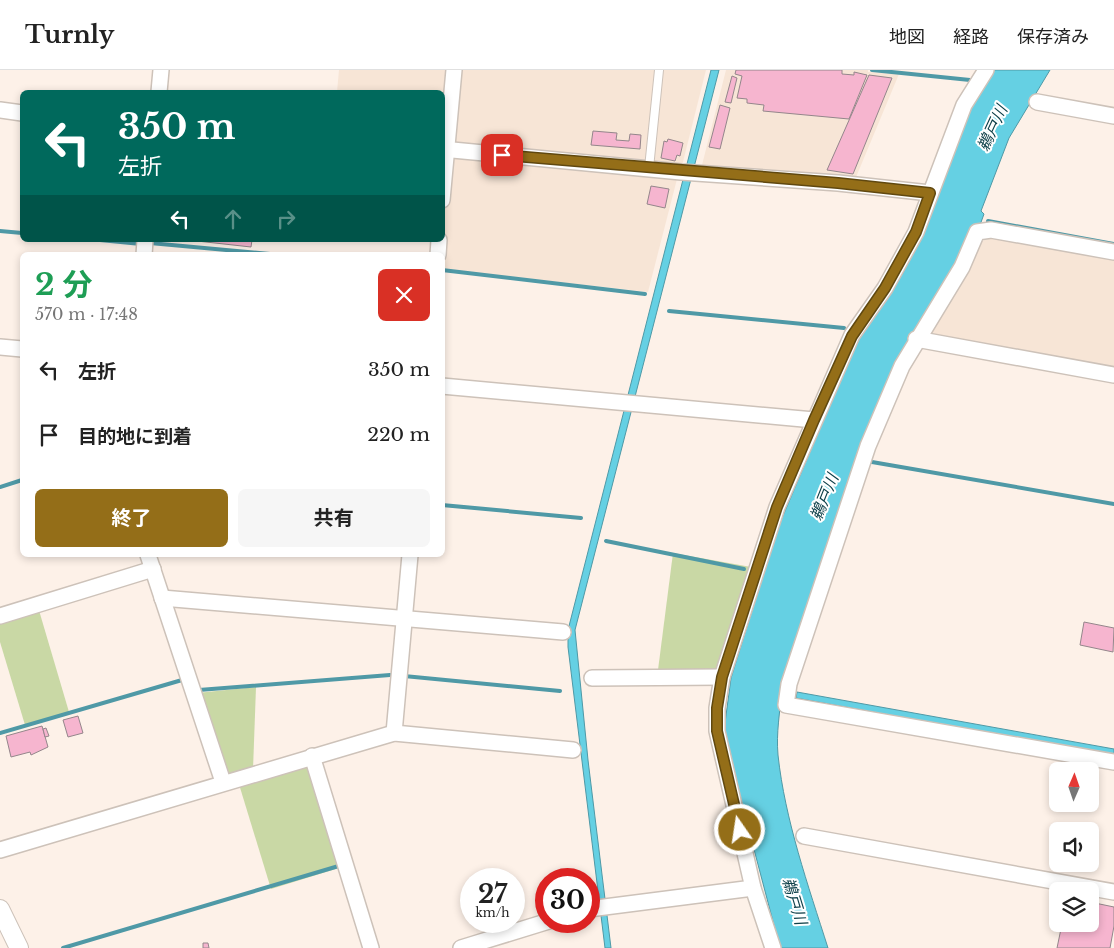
<!DOCTYPE html>
<html lang="ja">
<head>
<meta charset="utf-8">
<style>
	:root { --surface:#fff; --page:#f6f6f6; --text:#222; --muted:#767676; --line:#e0e0e0; --accent:#946e18 }
	body { margin:0; font-family:"Libre Baskerville","Noto Sans JP",serif; background:var(--page); color:var(--text); height:100vh; display:flex; flex-direction:column; font-size:19px; white-space:nowrap }
	* { box-sizing:border-box; margin:0 }
	p { font-size:16px; color:var(--muted) }
	.icon { flex:none; width:28px; height:28px; fill:none; stroke:currentColor; stroke-width:2; stroke-linecap:round; stroke-linejoin:round }
	.map { position:relative; flex:1; overflow:hidden }
	.side { position:absolute; left:20px; top:182px; width:425px; height:305px; display:flex; flex-direction:column; background:var(--surface); border-radius:8px; box-shadow:0 2px 8px #0003 }
	.side>* { flex:none }
	.banner { position:absolute; left:20px; top:20px; width:425px; height:152px; border-radius:8px; box-shadow:0 2px 8px #0003; background:#00695c; color:#fff; overflow:hidden }
	.needle { width:32px; rotate:2deg }
	.tools { position:absolute; left:1049px; top:692px; display:grid; gap:10px }
	.tools a { display:grid; place-items:center; width:50px; height:50px; border-radius:8px; background:var(--surface); box-shadow:0 2px 8px #0003; font-size:25px }
	.speed { position:absolute; left:460px; top:798px; display:flex; gap:10px; font-size:25px; font-weight:700; text-align:center }
	.speed>* { display:grid; place-content:center; width:65px; height:65px; border-radius:50%; background:var(--surface); box-shadow:0 2px 8px #0003; line-height:1 }
	.speed small { font-size:12px; font-weight:400 }
	.speed .limit { border:8px solid #d22; background:#fff; color:#111 }
	.pin { position:absolute; display:grid; place-items:center; width:42px; height:42px; color:#fff; margin:-21px; border-radius:10px; box-shadow:0 2px 8px #0006 }
	.me { position:absolute; width:55px; margin:-28px; rotate:347deg; stroke-linejoin:round; filter:drop-shadow(0 0 4px #0008) }
	.turn { display:flex; align-items:center; gap:18px; height:105px; padding:0 15px; font-size:22px }
	.turn .icon { width:65px; height:65px; stroke-width:2.5 }
	.turn b { display:block; font-size:35px; line-height:42px }
	.lanes { display:flex; align-items:center; height:48px; padding:0 15px; background:#0003; justify-content:center; gap:25px; direction:ltr }
	.lanes .off { opacity:.35 }
	.round { display:grid; place-items:center; flex:none; width:52px; height:52px; border-radius:8px; background:var(--page) }
	.summary { display:flex; align-items:center; justify-content:space-between; height:85px; padding:0 15px }
	h1 { font-size:30px; font-weight:700; line-height:38px; color:#1e9e55 }
	.cta { display:flex; gap:10px; margin-top:auto; padding:10px 15px }
	.cta a { flex:1; height:58px; border-radius:8px; background:var(--accent); color:#fff; font-size:20px; font-weight:700; line-height:58px; text-align:center }
	.cta a+a { background:var(--page); color:var(--text) }
	ul { padding:0; list-style:none }
	li { display:flex; align-items:center; gap:15px; height:65px; padding:0 15px }
	li div { flex:1 }
	li b { display:block; font-size:19px }
	li em { font-style:normal }
	header { display:flex; align-items:center; gap:30px; box-sizing:border-box; height:70px; padding:0 25px; background:var(--surface); border-bottom:1px solid var(--line) }
	header strong { font-size:24px }
	nav { display:flex; gap:28px; margin-inline-start:auto; font-size:18px }
	.map>svg:first-child { display:block }
</style>
</head>
<body>
<header>
<strong>Turnly</strong>
<nav><a>地図</a><a>経路</a><a>保存済み</a></nav>
</header>
<div class="map">
<svg width="1114" height="878" viewBox="0 0 1114 878">
	<rect width="100%" height="100%" fill="#fdf1e8"/>
	<g fill="#f7e5d6">
		<path d="M339,0H447L443,64L442,22H337Z"/>
		<path d="M460,0H706L682,96L457,76L453,71Z"/>
		<path d="M726,0H868V2L899,4L854,112L701,99Z"/>
		<path d="M453,86L677,109L648,222L443,199V161L448,90Z"/>
		<path d="M997,166L1114,187V301L933,268L931,259L982,171Z"/>
	</g>
	<g fill="#c9d8a5">
		<path d="M673,483L751,497L717,599L658,600Z"/>
		<path d="M38,537L69,642L25,655L0,572V548Z"/>
		<path d="M256,617L253,700L226,707L197,623Z"/>
		<path d="M307,691L339,798L271,819L238,711Z"/>
	</g>
	<g fill="#65d0e3" stroke="#4f99a6">
		<path d="M711,0H719L575,560L588,690L611,878H605L568,577V560Z"/>
		<path d="M991,0H1050L1009,68L981,141L984,144L980,155L919,258L782,620C780,641 776,663 778,685C785,750 808,815 828,878H780L726,673L725,653L731,608L777,460L861,261L903,203L921,163L963,49Z"/>
		<path d="M797,622L1114,679V686L796,628Z"/>
	</g>
	<g fill="none" stroke-linecap="round" stroke-linejoin="round">
		<g stroke="#4f99a6" stroke-width="4">
			<path d="M872,0L970,10"/>
			<path d="M988,151L1114,174"/>
			<path d="M0,161L22,163"/>
			<path d="M100,170L141,174"/>
			<path d="M150,173L281,185"/>
			<path d="M442,200L645,224"/>
			<path d="M669,241L844,258"/>
			<path d="M872,392L1114,434"/>
			<path d="M0,417L22,410"/>
			<path d="M442,435L581,448"/>
			<path d="M606,471L744,499"/>
			<path d="M404,606L560,621"/>
			<path d="M199,620L390,605"/>
			<path d="M0,663L182,610"/>
			<path d="M63,878L342,795"/>
		</g>
	</g>
	<g fill="#f6b5cf" stroke="#94868b">
		<path d="M736,0H842V4L854,5V2L867,5L849,49L763,41L764,35L747,33V29L737,28L742,6L735,4Z"/>
		<path d="M869,5L892,8L853,104L827,100Z"/>
		<path d="M732,6L737,8L731,33L725,32Z"/>
		<path d="M720,35L730,38L720,79L709,77Z"/>
		<path d="M593,61L617,63L616,70L629,71L630,64L641,65L640,79L591,75Z"/>
		<path d="M668,69L683,73L680,86L677,85L675,91L661,88L664,71L667,72Z"/>
		<path d="M651,116L669,119L665,138L647,134Z"/>
		<path d="M188,170H252L251,177Z"/>
		<path d="M1084,552L1114,558L1113,582L1080,575Z"/>
		<path d="M78,646L83,663L68,667L63,650Z"/>
		<path d="M42,656L48,677L31,685L30,682L11,687L6,666Z"/>
		<path d="M46,658L49,666L45,667L43,659Z"/>
		<path d="M1090,832L1114,837V856L1110,878H1057L1062,854H1090Z"/>
		<path d="M203,873H208L209,878H203Z"/>
	</g>
	<g fill="none" stroke-linecap="round" stroke-linejoin="round">
		<g stroke="#cdc2b9" stroke-width="10">
			<path id="service" d="M649,98L659,0"/>
		</g>
		<g stroke="#cdc2b9" stroke-width="18">
			<g id="minor">
				<path d="M159,22L161,0"/>
				<path d="M1037,32L1114,46"/>
				<path d="M0,40L22,43"/>
				<path d="M442,79L681,102L838,113L930,123"/>
				<path d="M442,130L454,0"/>
				<path d="M1114,182L991,160L977,162L962,197L902,296L868,376L789,614L786,635L1114,692"/>
				<path d="M144,185L145,170"/>
				<path d="M438,185L439,170"/>
				<path d="M916,269L1114,305"/>
				<path d="M0,277L22,279"/>
				<path d="M442,316L814,350"/>
				<path d="M148,485L223,712"/>
				<path d="M162,528L563,562"/>
				<path d="M0,546L153,499"/>
				<path d="M592,608L722,607"/>
				<path d="M394,663L410,485"/>
				<path d="M312,686L371,878"/>
				<path d="M804,766L1114,822"/>
				<path d="M0,780L394,663L573,680"/>
				<path d="M589,839L753,818"/>
				<path d="M461,878L549,851"/>
				<path d="M773,878L753,818L717,661V638L722,607L777,437L852,265L885,218L916,162L964,35L986,0"/>
			</g>
		</g>
		<g stroke="#cdc2b9" stroke-width="20">
			<path id="tertiary" d="M0,839L19,878"/>
		</g>
		<use href="#service" stroke="#fff" stroke-width="8"/>
		<use href="#minor" stroke="#fff" stroke-width="15"/>
		<use href="#tertiary" stroke="#fff" stroke-width="18"/>
	</g>
	<g fill="none" stroke-linecap="round" stroke-linejoin="round">
		<g stroke="#604810" stroke-width="12">
			<path id="route" d="M502,85L838,113L930,123L916,162L885,218L852,266L814,350L777,437L722,607L717,638V661L740,760"/>
		</g>
		<use href="#route" stroke="#946e18" stroke-width="9"/>
	</g>
	<g text-anchor="middle" stroke-width="4" stroke-linejoin="round" paint-order="stroke">
		<g font-size="16" font-style="italic" fill="#0e4049" stroke="#fff">
			<text transform="translate(992 58) rotate(-65)" y="6">鵜戸川</text>
			<text transform="translate(824 427) rotate(-68)" y="6">鵜戸川</text>
			<text transform="translate(795 831) rotate(73)" y="6">鵜戸川</text>
		</g>
	</g>
</svg>
<div class="tools">
<a><svg class="needle" viewBox="-14 -14 28 28"><path d="M0-13l5 13h-10z" fill="#e53935"/><path d="M0 13l5-13h-10z" fill="#767676"/></svg></a>
<a><svg class="icon" aria-label="sound" viewBox="0 0 24 24"><path d="M4 9h4l5-4v14l-5-4H4zM17 9q2 3 0 6"/></svg></a>
<a><svg class="icon" aria-label="layers" viewBox="0 0 24 24"><path d="M12 4l9 5-9 5-9-5zM3 14l9 5 9-5"/></svg></a>
</div>
<div class="speed"><div>27<small>km/h</small></div><div class="limit">30</div></div>
<div class="pin" style="left:502px;top:85px;background:#d93025"><svg class="icon" aria-label="arrive" viewBox="0 0 24 24"><path d="M6 21V4h12l-3 4 3 4H6"/></svg></div>
<svg class="me" style="left:740px;top:760px" viewBox="-20 -20 40 40"><circle r="17" fill="#946e18" stroke="#fff" stroke-width="3"/><path d="M0-11L8 9 0 5-8 9z" fill="#fff"/></svg>
<div class="banner">
<div class="turn"><svg class="icon" aria-label="left" viewBox="0 0 24 24"><path d="M17 20v-9H6M10 6l-5 5 5 5"/></svg><div><b>350 m</b>左折</div></div>
<div class="lanes"><svg class="icon" aria-label="left" viewBox="0 0 24 24"><path d="M17 20v-9H6M10 6l-5 5 5 5"/></svg><svg class="icon off" aria-label="ahead" viewBox="0 0 24 24"><path d="M12 20V5M6 11l6-6 6 6"/></svg><svg class="icon off" aria-label="right" viewBox="0 0 24 24"><path d="M7 20v-9h11M14 6l5 5-5 5"/></svg></div>
</div>
<section class="side">
<div class="summary"><div><h1>2 分</h1><p>570 m · 17:48</p></div><a class="round" style="background:#d93025;color:#fff"><svg class="icon" aria-label="close" viewBox="0 0 24 24"><path d="M6 6l12 12M18 6L6 18"/></svg></a></div>
<ul>
<li><svg class="icon" aria-label="left" viewBox="0 0 24 24"><path d="M17 20v-9H6M10 6l-5 5 5 5"/></svg><div><b>左折</b></div><em>350 m</em></li>
<li><svg class="icon" aria-label="arrive" viewBox="0 0 24 24"><path d="M6 21V4h12l-3 4 3 4H6"/></svg><div><b>目的地に到着</b></div><em>220 m</em></li>
</ul>
<div class="cta"><a>終了</a><a>共有</a></div>
</section>
</div>
</body>
</html>
